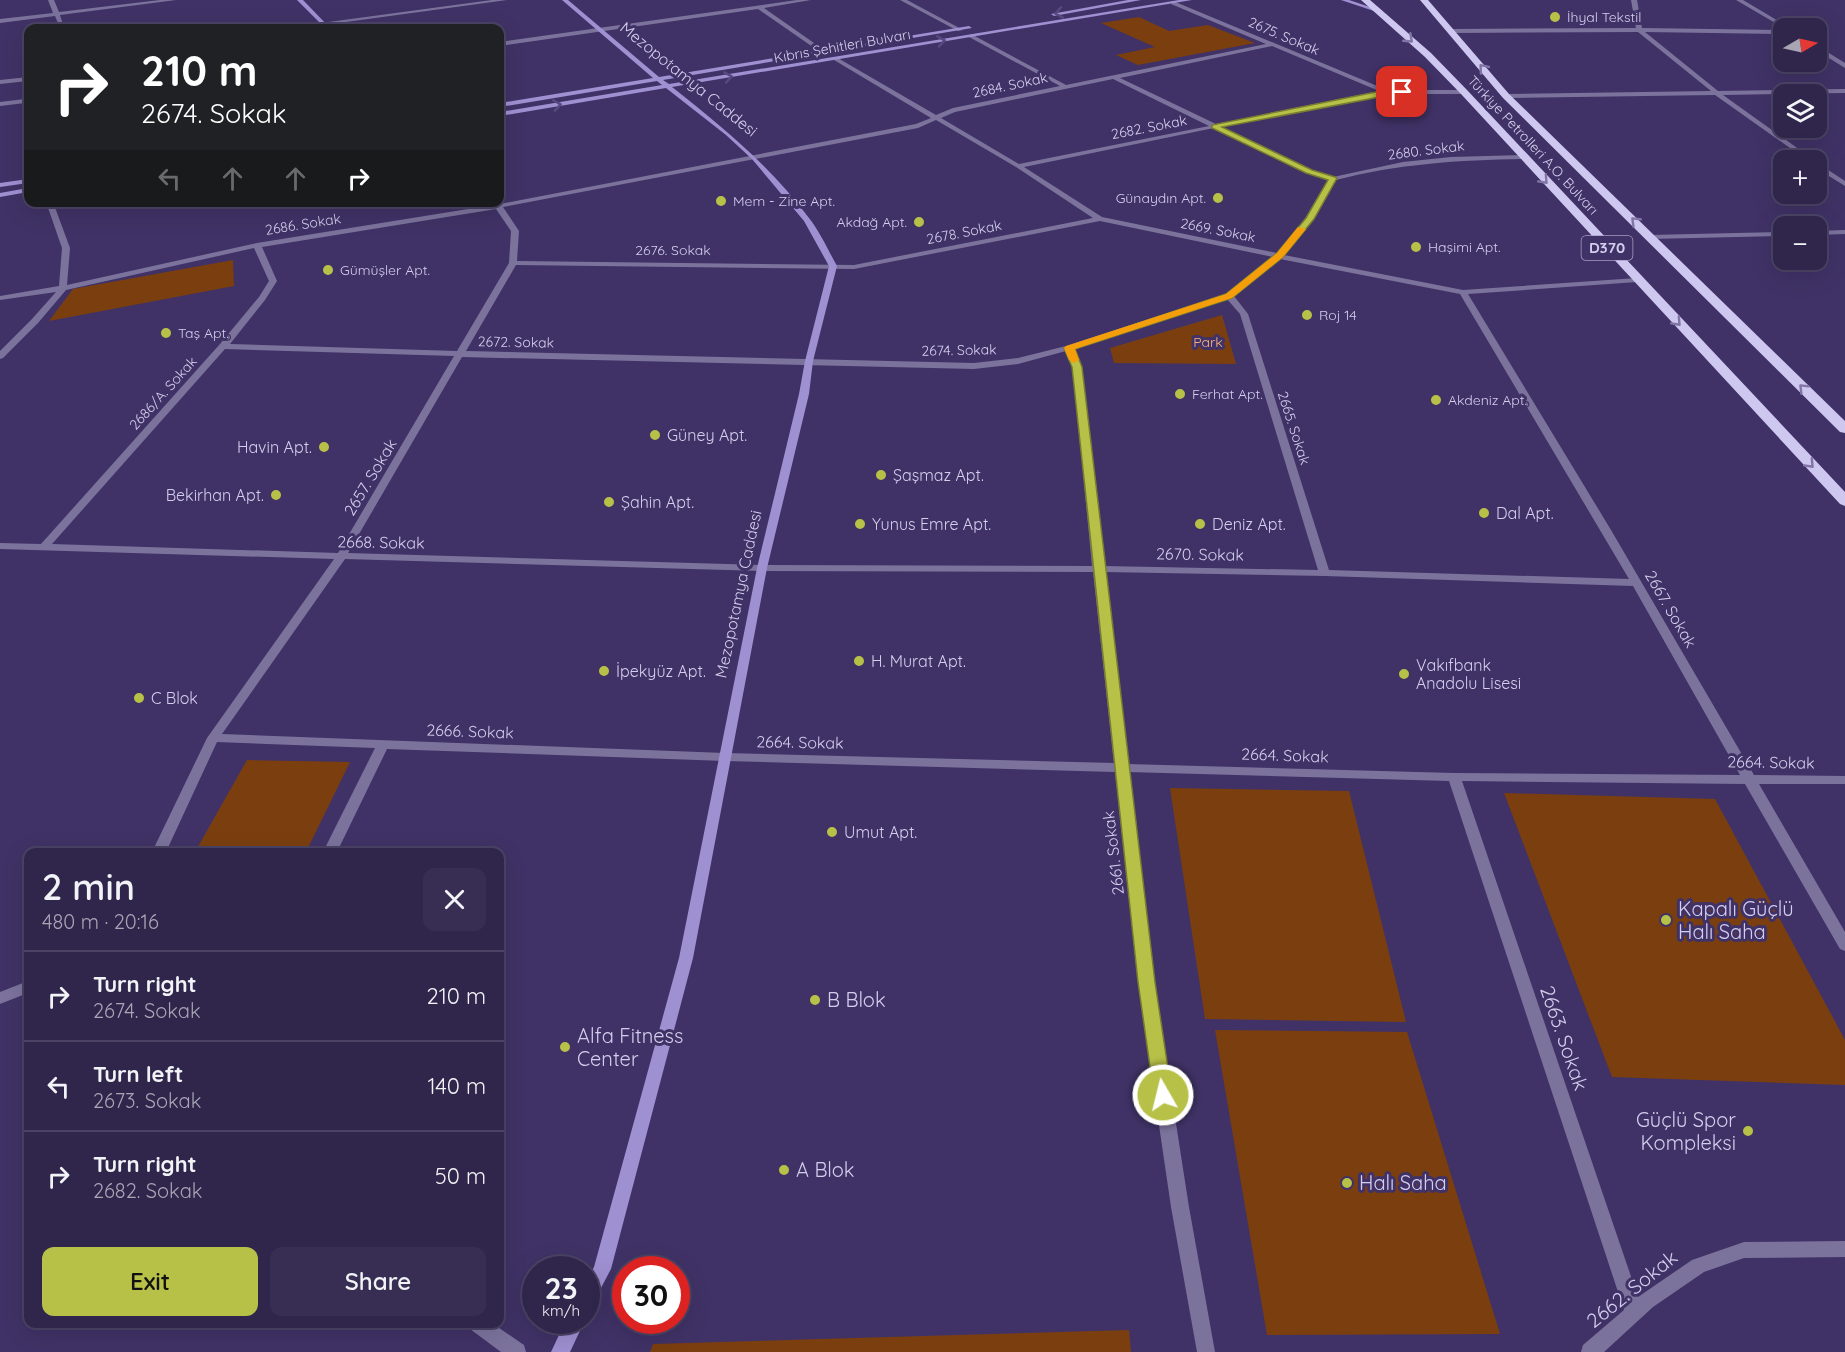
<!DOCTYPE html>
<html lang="en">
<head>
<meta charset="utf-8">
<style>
	:root { --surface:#30264c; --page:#382e53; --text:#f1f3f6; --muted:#a8a5b5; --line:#4b4364; --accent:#b7c148 }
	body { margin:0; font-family:Quicksand,sans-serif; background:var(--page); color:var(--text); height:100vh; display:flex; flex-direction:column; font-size:22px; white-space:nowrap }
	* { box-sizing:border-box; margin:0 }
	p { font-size:20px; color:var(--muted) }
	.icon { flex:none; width:33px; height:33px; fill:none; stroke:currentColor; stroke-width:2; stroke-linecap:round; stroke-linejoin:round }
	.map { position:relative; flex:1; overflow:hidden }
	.drawer { position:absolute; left:24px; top:848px; width:480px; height:480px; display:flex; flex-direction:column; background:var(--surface); border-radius:12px; box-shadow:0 6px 24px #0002,0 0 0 2px var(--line) }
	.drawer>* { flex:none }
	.guide { position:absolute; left:24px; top:24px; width:480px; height:183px; border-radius:12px; box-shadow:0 6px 24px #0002,0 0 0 2px var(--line); background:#202124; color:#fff; overflow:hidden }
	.needle { width:39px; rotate:81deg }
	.buttons { position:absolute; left:1773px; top:18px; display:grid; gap:12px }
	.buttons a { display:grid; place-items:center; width:54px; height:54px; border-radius:12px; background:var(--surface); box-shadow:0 6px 24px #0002,0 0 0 2px var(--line); font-size:30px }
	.speed { position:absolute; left:522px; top:1256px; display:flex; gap:12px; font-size:30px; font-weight:700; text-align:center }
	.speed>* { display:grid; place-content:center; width:78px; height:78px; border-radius:50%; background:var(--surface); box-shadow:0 6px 24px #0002,0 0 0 2px var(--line); line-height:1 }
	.speed small { font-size:15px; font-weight:400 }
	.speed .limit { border:9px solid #d22; background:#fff; color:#111 }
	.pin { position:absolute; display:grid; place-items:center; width:51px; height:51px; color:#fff; margin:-26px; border-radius:12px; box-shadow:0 3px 9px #0006 }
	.me { position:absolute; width:66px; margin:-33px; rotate:352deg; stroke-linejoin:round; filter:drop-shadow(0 0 4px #0008) }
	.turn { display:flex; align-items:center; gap:21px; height:126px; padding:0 18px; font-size:27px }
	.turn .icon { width:78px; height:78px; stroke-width:2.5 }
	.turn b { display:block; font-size:42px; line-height:51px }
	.lanes { display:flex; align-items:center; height:57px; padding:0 18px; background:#0003; justify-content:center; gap:30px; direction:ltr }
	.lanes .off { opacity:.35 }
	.round { display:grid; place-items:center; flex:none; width:63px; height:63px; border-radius:12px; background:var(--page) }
	.head { display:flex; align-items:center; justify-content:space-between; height:102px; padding:0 18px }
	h1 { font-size:36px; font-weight:600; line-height:45px }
	.cta { display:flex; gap:12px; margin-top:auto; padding:12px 18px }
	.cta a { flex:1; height:69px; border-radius:12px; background:var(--accent); color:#111; font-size:24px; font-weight:600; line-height:69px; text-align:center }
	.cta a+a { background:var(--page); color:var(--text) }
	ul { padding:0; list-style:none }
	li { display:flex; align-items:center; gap:18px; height:90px; padding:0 18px; border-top:2px solid var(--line) }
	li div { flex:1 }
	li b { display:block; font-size:22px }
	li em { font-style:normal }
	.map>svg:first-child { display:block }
</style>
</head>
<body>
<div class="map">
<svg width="1845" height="1352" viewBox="0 0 1845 1352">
	<rect width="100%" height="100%" fill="#403266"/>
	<g fill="#7b3f0f">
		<path d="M1139,17L1169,31L1208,25L1255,43L1138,65L1116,55L1155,47L1101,23Z"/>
		<path d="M233,260L234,286L49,321L73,289Z"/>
		<path d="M1222,315L1236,364L1114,363L1110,348Z"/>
		<path d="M247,760L350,762L306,852H195Z"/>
		<path d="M1170,788L1349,791L1406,1022L1205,1019Z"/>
		<path d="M1504,793L1715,799L1845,1040V1085L1612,1077Z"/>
		<path d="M1215,1030L1407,1032L1500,1334L1267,1335Z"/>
		<path d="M1129,1330L1131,1352H650L653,1344Z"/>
	</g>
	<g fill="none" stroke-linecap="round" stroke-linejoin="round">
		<g fill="#7c739d" fill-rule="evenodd">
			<path d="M48,0H54L59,12L160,0H176L60,15L64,28H60L55,16L0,23V19L53,13Z"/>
			<path d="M492,0H507L324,25L321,23Z"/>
			<path d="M797,0H811L764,8L824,50V52H820L758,9L500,46V42Z"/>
			<path d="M900,0H907L963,30L958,31Z"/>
			<path d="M1631,0H1637L1642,28L1784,30V34L1645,32L1718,91L1845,89V93L1723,95L1814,160H1807L1715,95L1506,98L1503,96L1506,94L1711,91L1638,32L1452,33L1449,31L1452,29L1636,28Z"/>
			<path d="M1736,0H1743L1790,28H1784Z"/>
			<path d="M1173,1L1387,90H1464L1467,92L1464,94H1386L1222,127L1311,171L1333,177L1403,162L1451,157L1523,155L1526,157L1523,159C1459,160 1397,164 1336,180L1313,220L1284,255L1463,290L1637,278L1641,280L1637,282L1468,294L1611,530L1754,775L1845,776V784H1759L1845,932V951L1840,949L1745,784L1462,781L1638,1297L1692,1260L1744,1242L1845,1241V1257L1744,1258L1704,1272L1653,1307L1604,1352H1581L1583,1345L1624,1310L1449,781L1128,772L1154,982L1189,1207L1215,1352H1197L1171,1207L1138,982L1115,772L725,761L387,749L337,852H323L375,748L217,742L166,852H152L207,738L334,559L0,549V543L41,544L220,344L259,297L269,281L254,248L66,290L38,323L3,358L0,359V351L32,319L56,292L0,300V296L59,286L62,248L46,202H53L70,248L67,285L257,243L493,205V202L500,204L916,124L931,118L834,60L836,57L936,115L953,108L1060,86L969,37L971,34L1066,85L1266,44L1171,4ZM1272,46L1379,91L1216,124L1120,78ZM1113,79L1209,126L1019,164L941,118L955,112ZM936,120L1016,167L1093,218L854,265L517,261L519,231L503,207L918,128ZM1214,128L1307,173L1329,180L1307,217L1277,253L1102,217L1024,167ZM496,209L511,231L509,263L457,351L230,344L265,300L277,281L262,247ZM1100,221L1273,257L1226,294L1066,346L1018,358L974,363L466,351L516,265L854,269ZM1280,259L1460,294L1629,579L1329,570L1248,314L1234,296ZM1227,299L1240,314L1318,570L1103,566L1081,367L1074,349ZM225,349L454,356L338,553L52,544ZM1066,351L1073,367L1092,566L762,565L348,553L462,357L974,369L1018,364ZM345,559L762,571L1093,572L1114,763L725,753L222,734ZM1104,572L1325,576L1633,586L1740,775L1454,773L1127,764Z"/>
			<path d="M1816,32L1829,34L1816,36Z"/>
			<path d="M1816,45L1845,63V68L1816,50Z"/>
			<path d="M28,77V81L0,84V80Z"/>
			<path d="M28,85V121L25,119V103L0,106V102L25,99V87Z"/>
			<path d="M1816,162L1845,181V186L1816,168Z"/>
			<path d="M1845,230V234L1816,235V231Z"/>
			<path d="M1784,232V236L1650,239L1646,237L1650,235Z"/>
			<path d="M28,981V993L0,1004V992Z"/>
			<path d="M468,1323H492L524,1345L526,1352H501L470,1329Z"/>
		</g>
		<g fill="#9f90d2" fill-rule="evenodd">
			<path d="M297,0H303L330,28H325Z"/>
			<path d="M562,0H568L659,77L969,26L972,28L663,80L669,84L1179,0H1192L672,87C724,128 769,165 809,218C820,232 828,250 837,266L813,361L809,394L767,568L693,958L611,1269L592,1305L586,1307V1280L594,1267L679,958L757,568L799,394L805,361L829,266L804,221L752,159L726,135L666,88L500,116V112L662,85L657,81L500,107V103L653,78Z"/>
			<path d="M1128,0H1141L1054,16L1051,14Z"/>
			<path d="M1341,0H1349L1382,11L1377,12Z"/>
			<path d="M28,179V183L0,187V183Z"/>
			<path d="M28,188V192L0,197V193Z"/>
			<path d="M566,1320H585L570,1352H551Z"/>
		</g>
		<g fill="#cec7f0" fill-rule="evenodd">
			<path d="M1361,0H1370L1431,53L1467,90L1845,492V506L1840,504L1461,94L1425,57Z"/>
			<path d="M1420,0H1428L1509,94L1845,421V433L1840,432L1503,98Z"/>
		</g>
	</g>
	<defs><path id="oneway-chevron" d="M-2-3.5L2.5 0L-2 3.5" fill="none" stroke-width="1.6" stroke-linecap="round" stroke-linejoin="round" transform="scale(1.5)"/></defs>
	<g stroke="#584a81">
		<use href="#oneway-chevron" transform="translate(1059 13) rotate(170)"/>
		<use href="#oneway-chevron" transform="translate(941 41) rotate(-9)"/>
		<use href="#oneway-chevron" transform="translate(728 77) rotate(-10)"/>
		<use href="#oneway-chevron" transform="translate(557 105) rotate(-9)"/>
	</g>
	<g stroke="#8075a4">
		<use href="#oneway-chevron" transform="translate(1409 39) rotate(43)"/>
		<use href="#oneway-chevron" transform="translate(1483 68) rotate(-130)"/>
		<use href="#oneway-chevron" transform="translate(1544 180) rotate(47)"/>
		<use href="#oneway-chevron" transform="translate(1635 221) rotate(-136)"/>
		<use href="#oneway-chevron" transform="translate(1677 322) rotate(47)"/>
		<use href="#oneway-chevron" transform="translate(1803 388) rotate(-135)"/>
		<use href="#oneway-chevron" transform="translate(1810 464) rotate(47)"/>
	</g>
	<path fill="#b7c148" stroke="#777d2f" stroke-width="1.5" d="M1386,90L1406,92L1222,127L1312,170L1335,177L1337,178L1314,219L1283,257L1232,298L1075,349L1082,367L1155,982L1172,1095L1170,1100L1163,1102L1157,1100L1154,1095L1138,982L1072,367L1064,348L1226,294L1277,253L1306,218L1328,180L1306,173L1212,128V125Z"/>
	<path fill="#f59e0b" d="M1298,227L1306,229L1283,257L1232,298L1075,349L1079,360L1074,363L1069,360L1064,348L1066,346L1226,294L1277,253Z"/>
	<g fill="#b7c148" stroke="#403266" stroke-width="2">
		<circle cx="1555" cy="17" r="6"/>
		<circle cx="1218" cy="198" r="6"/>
		<circle cx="721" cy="201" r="6"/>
		<circle cx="919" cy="222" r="6"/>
		<circle cx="1416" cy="247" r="6"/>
		<circle cx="328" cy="270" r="6"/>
		<circle cx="1307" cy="315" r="6"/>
		<circle cx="166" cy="333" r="6"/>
		<circle cx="1180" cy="394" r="6"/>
		<circle cx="1436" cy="400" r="6"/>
		<circle cx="655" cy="435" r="6"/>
		<circle cx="324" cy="447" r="6"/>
		<circle cx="881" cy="475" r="6"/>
		<circle cx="276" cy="495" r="6"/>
		<circle cx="609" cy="502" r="6"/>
		<circle cx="1484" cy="513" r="6"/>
		<circle cx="860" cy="524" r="6"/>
		<circle cx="1200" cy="524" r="6"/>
		<circle cx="859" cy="661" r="6"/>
		<circle cx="604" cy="671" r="6"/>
		<circle cx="1404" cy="674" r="6"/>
		<circle cx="139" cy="698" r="6"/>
		<circle cx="832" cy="832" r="6"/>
		<circle cx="1666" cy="920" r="6"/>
		<circle cx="815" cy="1000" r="6"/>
		<circle cx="565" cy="1047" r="6"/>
		<circle cx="1748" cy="1131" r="6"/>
		<circle cx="784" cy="1170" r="6"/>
		<circle cx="1347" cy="1183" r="6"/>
	</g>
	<g text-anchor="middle" stroke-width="6" stroke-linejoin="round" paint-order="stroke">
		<g font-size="14" fill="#d4ceee" stroke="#403266" text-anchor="start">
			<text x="1567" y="22">İhyal Tekstil</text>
			<text x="1206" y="203" text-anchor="end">Günaydın Apt.</text>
			<text x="733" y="206">Mem - Zine Apt.</text>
			<text x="907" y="227" text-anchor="end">Akdağ Apt.</text>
			<text x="1428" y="252">Haşimi Apt.</text>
			<text x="340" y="275">Gümüşler Apt.</text>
			<text x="1319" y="320">Roj 14</text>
			<text x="178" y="338">Taş Apt.</text>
			<text x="1192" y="399">Ferhat Apt.</text>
			<text x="1448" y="405">Akdeniz Apt.</text>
		</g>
		<g font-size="14" fill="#d4ceee" stroke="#403266">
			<text transform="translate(1284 36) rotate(23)" y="5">2675. Sokak</text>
			<text transform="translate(842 46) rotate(-10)" y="5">Kıbrıs Şehitleri Bulvarı</text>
			<text transform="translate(1010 85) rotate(-12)" y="5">2684. Sokak</text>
			<text transform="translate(1149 127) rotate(-11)" y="5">2682. Sokak</text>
			<text transform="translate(1533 145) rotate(47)" y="5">Türkiye Petrolleri A.O. Bulvarı</text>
			<text transform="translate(1426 150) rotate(-7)" y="5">2680. Sokak</text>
			<text transform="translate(303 224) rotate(-9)" y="5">2686. Sokak</text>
			<text transform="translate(1218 230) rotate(11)" y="5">2669. Sokak</text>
			<text transform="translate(964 232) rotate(-11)" y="5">2678. Sokak</text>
			<text x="673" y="255">2676. Sokak</text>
			<text transform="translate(516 342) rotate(1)" y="5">2672. Sokak</text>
			<text transform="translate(959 350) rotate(-1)" y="5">2674. Sokak</text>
			<text transform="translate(163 393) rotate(-48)" y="5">2686/A. Sokak</text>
			<text transform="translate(1294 428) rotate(72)" y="5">2665. Sokak</text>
		</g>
		<g font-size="14" fill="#f8b182" stroke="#403266">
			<text x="1208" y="347">Park</text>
		</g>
		<rect fill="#403266" stroke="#a89fc5" stroke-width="1.5" x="1581.5" y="236" width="51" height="24" rx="4.5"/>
		<g font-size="15" font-weight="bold" fill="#d4ceee">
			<text x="1607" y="253">D370</text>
		</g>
		<g font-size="16" fill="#d4ceee" stroke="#403266">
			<text transform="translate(689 79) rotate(39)" y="6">Mezopotamya Caddesi</text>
			<text transform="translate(370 477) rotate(-59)" y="6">2657. Sokak</text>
			<text transform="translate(381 542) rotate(1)" y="6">2668. Sokak</text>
			<text transform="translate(1200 554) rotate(1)" y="6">2670. Sokak</text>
			<text transform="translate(738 594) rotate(-78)" y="6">Mezopotamya Caddesi</text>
			<text transform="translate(1671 609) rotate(60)" y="6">2667. Sokak</text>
			<text transform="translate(470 731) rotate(2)" y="6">2666. Sokak</text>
			<text transform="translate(800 742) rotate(1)" y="6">2664. Sokak</text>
			<text transform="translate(1285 755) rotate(2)" y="6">2664. Sokak</text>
			<text transform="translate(1771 762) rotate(1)" y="6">2664. Sokak</text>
			<text transform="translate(1113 853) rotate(-97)" y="6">2661. Sokak</text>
		</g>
		<g font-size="16" fill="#d4ceee" stroke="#403266" text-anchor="start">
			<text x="667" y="441">Güney Apt.</text>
			<text x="312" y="453" text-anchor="end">Havin Apt.</text>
			<text x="893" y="481">Şaşmaz Apt.</text>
			<text x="264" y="501" text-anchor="end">Bekirhan Apt.</text>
			<text x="621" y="508">Şahin Apt.</text>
			<text x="1496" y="519">Dal Apt.</text>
			<text x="872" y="530">Yunus Emre Apt.</text>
			<text x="1212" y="530">Deniz Apt.</text>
			<text x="871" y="667">H. Murat Apt.</text>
			<text x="1416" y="671">Vakıfbank<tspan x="1416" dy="18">Anadolu Lisesi</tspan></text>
			<text x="616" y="677">İpekyüz Apt.</text>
			<text x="151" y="704">C Blok</text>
			<text x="844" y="838">Umut Apt.</text>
		</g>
		<g font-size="20" fill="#d4ceee" stroke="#403266" text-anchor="start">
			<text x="1678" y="916">Kapalı Güçlü<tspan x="1678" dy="23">Halı Saha</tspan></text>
			<text x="827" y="1007">B Blok</text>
			<text x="577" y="1043">Alfa Fitness<tspan x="577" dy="23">Center</tspan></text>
			<text x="1736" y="1127" text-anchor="end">Güçlü Spor<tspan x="1736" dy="23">Kompleksi</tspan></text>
			<text x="796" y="1177">A Blok</text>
			<text x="1359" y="1190">Halı Saha</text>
		</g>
		<g font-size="20" fill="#d4ceee" stroke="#403266">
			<text transform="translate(1564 1038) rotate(71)" y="7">2663. Sokak</text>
			<text transform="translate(1632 1289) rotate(-39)" y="7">2662. Sokak</text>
		</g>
	</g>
</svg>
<div class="buttons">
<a><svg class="needle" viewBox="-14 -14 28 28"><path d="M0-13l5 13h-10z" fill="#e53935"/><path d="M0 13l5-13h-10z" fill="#a8a5b5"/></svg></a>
<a><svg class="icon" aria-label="layers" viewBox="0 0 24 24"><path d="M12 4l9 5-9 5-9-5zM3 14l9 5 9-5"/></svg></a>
<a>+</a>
<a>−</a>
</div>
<div class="speed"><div>23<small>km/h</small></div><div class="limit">30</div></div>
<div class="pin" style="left:1402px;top:92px;background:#d93025"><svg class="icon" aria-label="arrive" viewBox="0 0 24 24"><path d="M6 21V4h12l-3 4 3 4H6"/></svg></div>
<svg class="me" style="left:1163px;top:1095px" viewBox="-20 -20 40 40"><circle r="17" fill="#b7c148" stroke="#fff" stroke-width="3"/><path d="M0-11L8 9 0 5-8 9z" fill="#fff"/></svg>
<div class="guide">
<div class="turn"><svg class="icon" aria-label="right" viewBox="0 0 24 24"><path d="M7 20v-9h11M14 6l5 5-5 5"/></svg><div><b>210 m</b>2674. Sokak</div></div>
<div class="lanes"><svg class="icon off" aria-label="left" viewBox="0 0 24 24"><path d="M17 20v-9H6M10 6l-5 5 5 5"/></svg><svg class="icon off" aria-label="ahead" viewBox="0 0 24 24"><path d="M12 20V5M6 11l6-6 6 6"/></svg><svg class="icon off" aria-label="ahead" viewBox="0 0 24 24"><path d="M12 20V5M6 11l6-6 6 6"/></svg><svg class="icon" aria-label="right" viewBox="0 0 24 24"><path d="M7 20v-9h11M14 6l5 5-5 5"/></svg></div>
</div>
<section class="drawer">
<div class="head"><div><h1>2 min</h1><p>480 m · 20:16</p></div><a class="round"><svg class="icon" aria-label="close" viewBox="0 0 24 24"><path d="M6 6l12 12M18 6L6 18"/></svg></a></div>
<ul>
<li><svg class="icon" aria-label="right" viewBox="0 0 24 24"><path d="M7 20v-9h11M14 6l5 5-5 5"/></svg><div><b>Turn right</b><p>2674. Sokak</p></div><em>210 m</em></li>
<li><svg class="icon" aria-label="left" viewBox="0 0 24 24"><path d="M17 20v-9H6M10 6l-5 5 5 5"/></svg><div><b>Turn left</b><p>2673. Sokak</p></div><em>140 m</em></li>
<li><svg class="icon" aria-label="right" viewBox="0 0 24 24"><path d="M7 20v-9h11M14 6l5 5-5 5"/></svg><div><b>Turn right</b><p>2682. Sokak</p></div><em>50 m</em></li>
</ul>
<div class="cta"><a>Exit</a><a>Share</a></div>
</section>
</div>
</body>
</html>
